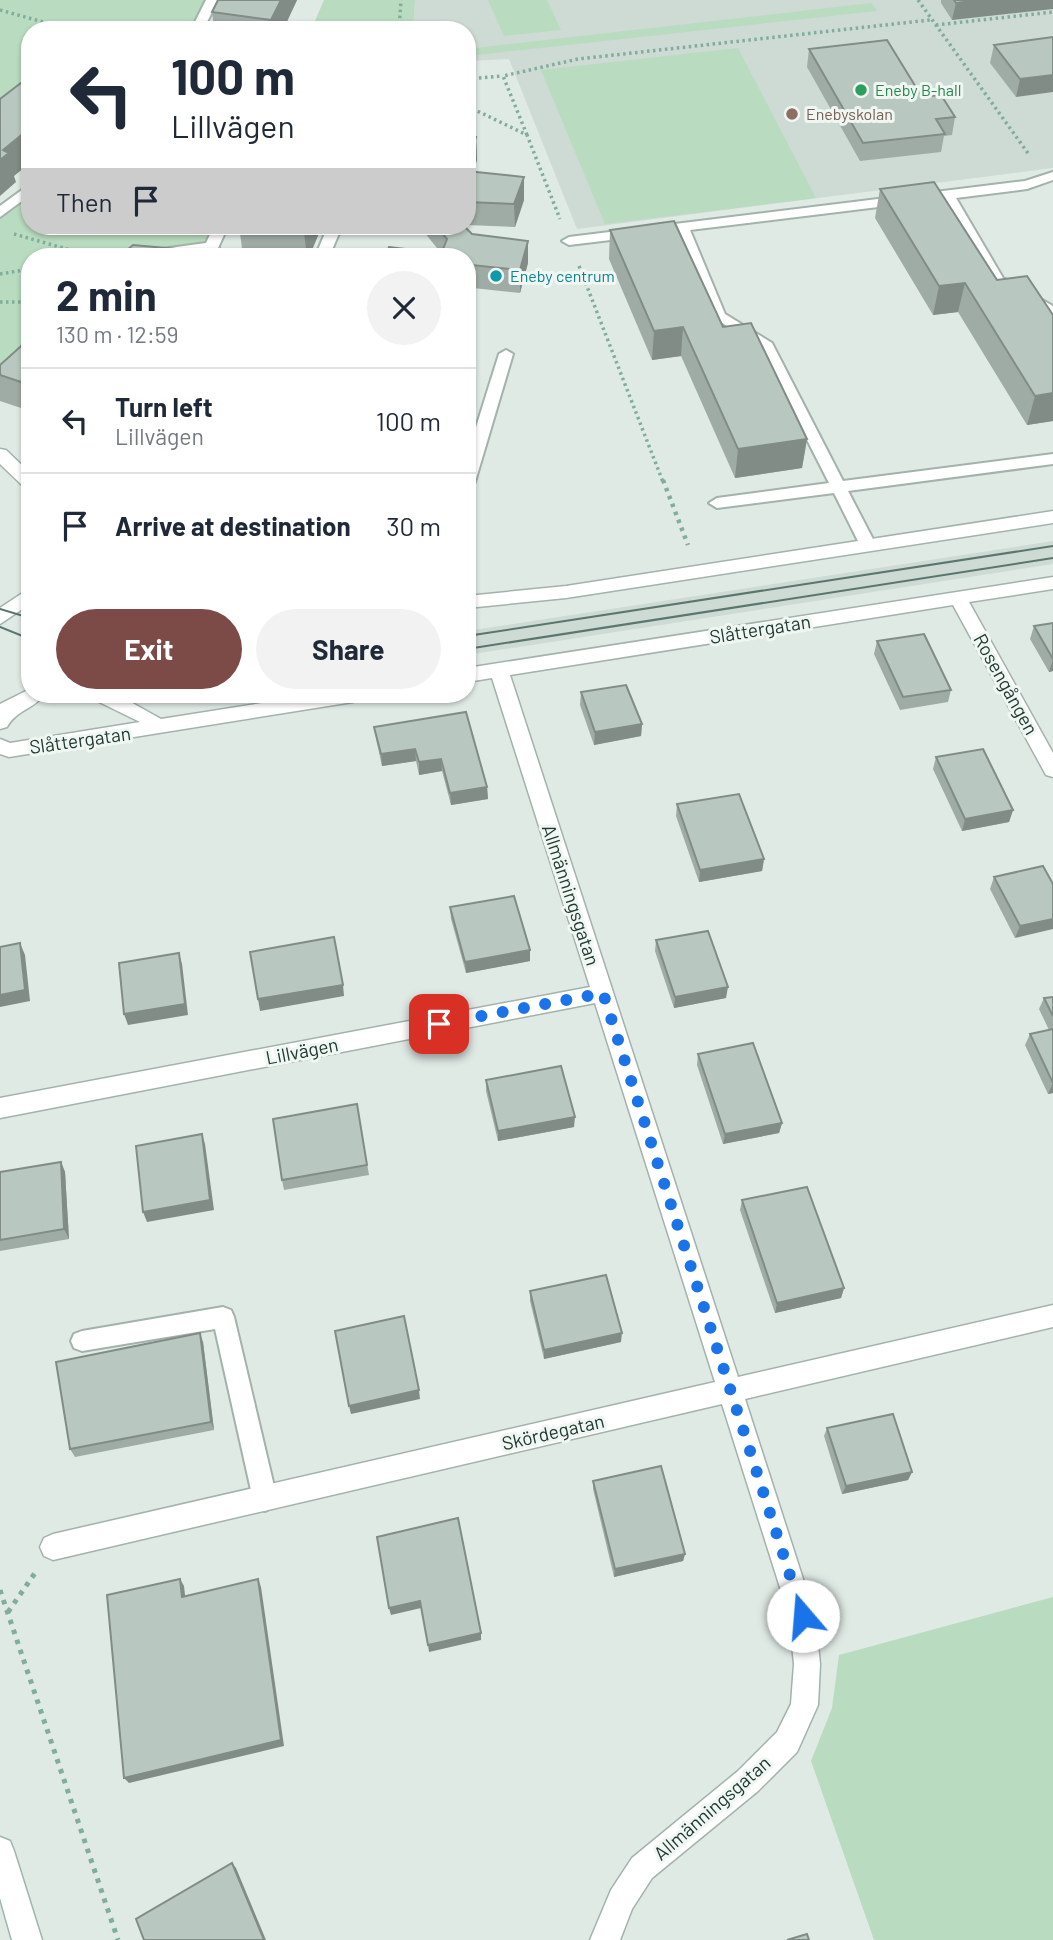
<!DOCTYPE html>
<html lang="en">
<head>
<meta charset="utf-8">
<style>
	:root { --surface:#fff; --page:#f2f2f3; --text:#1f2937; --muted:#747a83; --line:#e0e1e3; --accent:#7c4a47 }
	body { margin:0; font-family:Barlow,sans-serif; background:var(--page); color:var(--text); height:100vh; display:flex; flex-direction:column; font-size:26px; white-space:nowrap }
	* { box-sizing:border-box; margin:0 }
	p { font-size:23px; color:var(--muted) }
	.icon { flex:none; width:38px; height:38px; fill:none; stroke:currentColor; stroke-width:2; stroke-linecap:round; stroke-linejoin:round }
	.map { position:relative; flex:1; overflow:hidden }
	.panel { position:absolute; left:21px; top:248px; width:455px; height:455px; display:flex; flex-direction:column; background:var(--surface); border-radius:28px; box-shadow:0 2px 5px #0004 }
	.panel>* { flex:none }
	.hud { position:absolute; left:21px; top:21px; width:455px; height:214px; border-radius:28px; box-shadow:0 2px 5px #0004; background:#fff; color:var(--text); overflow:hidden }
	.pin { position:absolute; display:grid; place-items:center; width:60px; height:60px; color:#fff; margin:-30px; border-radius:14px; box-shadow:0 4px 10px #0006 }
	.me { position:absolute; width:77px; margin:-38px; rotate:342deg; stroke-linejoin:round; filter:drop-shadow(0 0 5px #0008) }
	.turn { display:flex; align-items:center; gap:24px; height:147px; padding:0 35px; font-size:32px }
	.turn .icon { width:91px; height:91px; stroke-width:2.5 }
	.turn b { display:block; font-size:49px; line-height:60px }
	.then { display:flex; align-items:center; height:66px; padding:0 35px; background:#0003; gap:14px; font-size:26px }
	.round { display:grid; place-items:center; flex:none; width:74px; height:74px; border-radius:37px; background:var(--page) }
	.headline { display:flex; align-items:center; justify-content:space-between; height:119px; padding:0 35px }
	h1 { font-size:42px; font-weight:700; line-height:52px }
	.action { display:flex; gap:14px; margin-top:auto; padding:14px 35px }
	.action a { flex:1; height:80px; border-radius:42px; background:var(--accent); color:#fff; font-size:28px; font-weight:700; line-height:80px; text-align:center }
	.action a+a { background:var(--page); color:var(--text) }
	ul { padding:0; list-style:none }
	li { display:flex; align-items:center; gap:21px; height:105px; padding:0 35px; border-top:2px solid var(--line) }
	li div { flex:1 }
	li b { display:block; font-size:26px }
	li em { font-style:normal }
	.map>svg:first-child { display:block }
</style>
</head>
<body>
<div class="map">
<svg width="1053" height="1940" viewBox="0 0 1053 1940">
	<rect width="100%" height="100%" fill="#e0eae5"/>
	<g fill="#cedad4">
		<path d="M415,0H1053V168L577,229L509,59L467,61V30H413Z"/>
		<path d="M1053,541V564L467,655V631Z"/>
	</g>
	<g fill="#b9dbbf">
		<path d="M0,0H212L197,30H30V110L0,134Z"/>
		<path d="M324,0H415L413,30H311Z"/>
		<path d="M488,0H547L561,30L504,36Z"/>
		<path d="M872,3L877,11L467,56V49Z"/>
		<path d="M738,48L816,198L605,224L541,70Z"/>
		<path d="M30,188V226H221L210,249L200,247L132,257H30V342L0,370V213Z"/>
		<path d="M1053,1597V1940H874L811,1761L832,1708L839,1655Z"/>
	</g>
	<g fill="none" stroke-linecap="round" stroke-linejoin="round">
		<g stroke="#a3b2ab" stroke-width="4">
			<g id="service">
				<path d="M206,0H218L203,30H191Z"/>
				<path d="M1053,172V180L1027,189L956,198L1003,278L1053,306V316L993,284L944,199L690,230L725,314L772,343L843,481L1053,454V464L848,491L876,545L868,550L860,545L834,493L717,508L709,503L717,498L829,483L761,349L712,316L677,232L569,245L562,241L569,237L1025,181Z"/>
				<path d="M30,184V195L0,217V206Z"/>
				<path d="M214,226H228L218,248L231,257H214L199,250L156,257H125L132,253L206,243Z"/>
				<path d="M328,226H342L329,257H315Z"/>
				<path d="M506,350L513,354L475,482L467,487V456L499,354Z"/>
				<path d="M223,1307L231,1310L234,1317L277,1499L273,1507L265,1511L257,1507L253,1499L215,1329L82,1351L74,1348L71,1341L74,1334L82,1331Z"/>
			</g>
		</g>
		<g stroke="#a3b2ab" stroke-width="3">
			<g id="minor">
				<path d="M0,449L6,450L30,473V489L24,487L0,464Z"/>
				<path d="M1053,511V523L566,598L467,608V596L566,586Z"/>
				<path d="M1053,577V589L969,602L1053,753V777L1046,775L953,605L510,675L738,1377L1053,1305V1327L745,1399L815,1616L820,1664L818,1705L797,1752L758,1791L652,1878L632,1909L620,1940H590L611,1890L632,1858L738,1771L777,1732L791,1704L794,1664L789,1616L722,1404L53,1560L44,1556L40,1547L44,1538L53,1534L715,1382L595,1003L0,1118V1098L590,987L492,678L467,682V668Z"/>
				<path d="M30,588V604L0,624V608Z"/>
				<path d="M30,689V695H43C35,709 17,709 7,727L0,729V704Z"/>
				<path d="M93,695H118L161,719L312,695H362L353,702L9,757L0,754V739L10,743L140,722L95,700Z"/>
			</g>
		</g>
		<g stroke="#9fb6ac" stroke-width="3">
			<path id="secondary" d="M0,1837L10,1841L14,1851L42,1940H12L0,1898Z"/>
		</g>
		<g stroke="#81ad9c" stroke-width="3.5" stroke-dasharray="2.5 3.5" stroke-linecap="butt">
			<path d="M918,0L1030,156"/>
			<path d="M0,10L72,30"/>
			<path d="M936,25L1053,12"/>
			<path d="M399,30L401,0"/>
			<path d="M467,79L503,76"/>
			<path d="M467,106L527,135L560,219"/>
			<path d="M527,135L503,76L578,59L930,20"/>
			<path d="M14,234L95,257"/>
			<path d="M579,266L663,482"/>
			<path d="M0,274L30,269"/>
			<path d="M0,302H30"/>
		</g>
		<path stroke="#81ad9c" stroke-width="4.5" stroke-dasharray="3.5 5" stroke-linecap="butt" d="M663,480L688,545"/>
		<g stroke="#81ad9c" stroke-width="5" stroke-dasharray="4.5 6" stroke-linecap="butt">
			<path d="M0,1590L118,1940"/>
			<path d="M8,1612L35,1573"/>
		</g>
		<use href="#service" fill="#fff" fill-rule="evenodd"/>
		<use href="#minor" fill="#fff" fill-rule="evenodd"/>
		<use href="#secondary" fill="#fff" fill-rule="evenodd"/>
		<g stroke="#5b766d" stroke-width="2">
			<path d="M0,609L30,618"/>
			<path d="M0,627L30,639"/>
			<path d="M467,636L1053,546"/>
			<path d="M467,649L1053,558"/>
		</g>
	</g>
	<g fill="#9eaca5">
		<path d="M218,0H297L283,30H214L212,12Z"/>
		<path d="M941,0H1053L952,20L941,3Z"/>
		<path d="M1053,37L1016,97L990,63L994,45Z"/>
		<path d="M809,49L922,97L955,117L952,135L944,136L941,152L860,161L807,67Z"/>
		<path d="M467,136L476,137L477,160L473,172L524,200L515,227L467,225Z"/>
		<path d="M880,189L997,280L1053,315V421L1027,425L958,312L933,315L875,218Z"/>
		<path d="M239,226H322L309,257H274L273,251L242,248Z"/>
		<path d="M377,226H464L472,234L528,263L520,293L473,288L467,307V257L441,253L424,232L377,228Z"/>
		<path d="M610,230L723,327L807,439L802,468L735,478L681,356L652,360L609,259Z"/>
		<path d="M30,338V411L0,401V365Z"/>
		<path d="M1053,623V671L1049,672L1030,639L1034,626Z"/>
		<path d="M877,641L951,690L948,702L900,710L874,654Z"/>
		<path d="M581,692L642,724L641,736L594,745L580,705Z"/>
		<path d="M466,712L487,787L488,799L451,805L442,771L419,775L416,761L382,766L376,739L374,727Z"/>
		<path d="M936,757L1013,810L1009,822L962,831L933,769Z"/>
		<path d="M677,804L764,859L762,871L699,882L676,816Z"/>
		<path d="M994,877L1053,884L1015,938L990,889Z"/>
		<path d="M450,907L530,961L466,973L451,919Z"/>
		<path d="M656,940L726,998L674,1008L655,951Z"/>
		<path d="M1053,997V1093L1048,1094L1025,1045L1030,1034L1049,1030L1039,1009L1044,998Z"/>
		<path d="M698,1054L782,1123L779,1133L723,1144L697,1065Z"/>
		<path d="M486,1080L574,1127L498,1141L486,1091Z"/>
		<path d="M357,1104L369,1175L284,1190L282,1180Z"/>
		<path d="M61,1162L65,1172L69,1239L0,1251V1172Z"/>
		<path d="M742,1200L844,1288L841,1298L775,1313L740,1210Z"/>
		<path d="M530,1291L621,1342L544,1359L530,1301Z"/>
		<path d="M203,1342L214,1430L75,1457L70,1449Z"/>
		<path d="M827,1428L912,1472L908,1480L842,1494L824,1436Z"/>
		<path d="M593,1481L685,1554L683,1561L614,1577L593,1489Z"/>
	</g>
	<g fill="#818c86">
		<path d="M281,0H297L283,30H272L271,20Z"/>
		<path d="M979,0H1053V9L952,20L956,3Z"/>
		<path d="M1053,75V92L1016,97L1020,79Z"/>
		<path d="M30,128V163L14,176L16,182L0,196V160L3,150Z"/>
		<path d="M476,137L477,160L467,190V166Z"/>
		<path d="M524,177V200L515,227L514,204Z"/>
		<path d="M307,226H322L309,257H307L304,232Z"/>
		<path d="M528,241V263L520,293V270Z"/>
		<path d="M472,265L473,288L467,307V282Z"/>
		<path d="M965,283L958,312L933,315L939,286Z"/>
		<path d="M683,327L681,356L652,360L654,331Z"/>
		<path d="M1053,393V421L1027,425L1035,396Z"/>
		<path d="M807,439L802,468L735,478L738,449Z"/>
		<path d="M1053,660V671L1049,672Z"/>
		<path d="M642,724L641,736L594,745L595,732Z"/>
		<path d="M415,749L416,761L382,766L381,754Z"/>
		<path d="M441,759L442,771L419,775V762Z"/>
		<path d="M487,787L488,799L451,805L450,793Z"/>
		<path d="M1013,810L1009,822L962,831L965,819Z"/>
		<path d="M764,859L762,871L699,882L700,870Z"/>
		<path d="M1053,919V929L1015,938L1020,926Z"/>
		<path d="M20,943L25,955L30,1001L0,1007V995Z"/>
		<path d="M530,950V961L466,973L465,962Z"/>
		<path d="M179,953L182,964L188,1015L128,1025L124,1014Z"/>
		<path d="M343,985L344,996L260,1011L258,999Z"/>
		<path d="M728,987L726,998L674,1008L675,997Z"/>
		<path d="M1053,1083V1093L1048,1094Z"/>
		<path d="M575,1117L574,1127L498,1141V1131Z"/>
		<path d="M782,1123L779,1133L723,1144L725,1134Z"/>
		<path d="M202,1134L205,1144L214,1210L147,1222L143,1212Z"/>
		<path d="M61,1162L65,1172L69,1239L64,1229Z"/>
		<path d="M844,1288L841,1298L775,1313L777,1303Z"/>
		<path d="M200,1333L203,1342L214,1430L211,1422Z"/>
		<path d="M622,1333L621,1342L544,1359V1350Z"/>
		<path d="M419,1390L420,1399L351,1414L349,1406Z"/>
		<path d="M912,1472L908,1480L842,1494L846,1486Z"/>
		<path d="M685,1554L683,1561L614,1577L615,1569Z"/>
		<path d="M180,1579L184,1586L186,1604L182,1597Z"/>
		<path d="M258,1579L261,1587L284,1746L129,1783L124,1778Z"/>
		<path d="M420,1601L421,1608L391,1615L389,1608Z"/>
		<path d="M481,1633V1640L429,1652L428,1645Z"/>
		<path d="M232,1863L236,1868L266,1940H264Z"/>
	</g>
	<g fill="#b8c8c0" stroke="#818c86" stroke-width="2">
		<path d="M218,0H281L271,20L212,12Z"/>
		<path d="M954,0H979L956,3Z"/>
		<path d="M1053,37V75L1020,79L994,45Z"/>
		<path d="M887,40L922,97L941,95L955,117L936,119L945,134L863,143L809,49Z"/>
		<path d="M30,76V128L3,150L9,153L0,160V99Z"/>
		<path d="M467,136L476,137L467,166Z"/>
		<path d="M467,171L524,177L514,204L467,202Z"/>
		<path d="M934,182L997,280L1027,276L1053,315V393L1035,396L965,283L939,286L880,189Z"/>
		<path d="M674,221L723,327L751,323L807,439L738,449L683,327L654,331L610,230Z"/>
		<path d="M272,226H307L304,232L271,229Z"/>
		<path d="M436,226H464L472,234L528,241L520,270L472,265L467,282V257H440L447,239Z"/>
		<path d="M133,245L264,257H119Z"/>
		<path d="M389,247L422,251L419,257H385Z"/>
		<path d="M30,338V385L0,375V365Z"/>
		<path d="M1053,623V659L1034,626Z"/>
		<path d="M924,634L951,690L903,697L877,641Z"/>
		<path d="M626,685L642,724L595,732L581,692Z"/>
		<path d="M466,712L487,787L450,793L441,759L419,762L415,749L381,754L374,727Z"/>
		<path d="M983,749L1013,810L965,819L936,757Z"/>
		<path d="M739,794L764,859L700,870L677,804Z"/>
		<path d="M1043,866L1053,884V919L1020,926L994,877Z"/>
		<path d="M514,896L530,950L465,962L450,907Z"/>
		<path d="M708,931L728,987L675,997L656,940Z"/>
		<path d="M334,937L343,985L258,999L250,952Z"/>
		<path d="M20,943L25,990L0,995V947Z"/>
		<path d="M179,953L185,1004L124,1014L119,963Z"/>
		<path d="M1053,997V1016L1044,998Z"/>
		<path d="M1053,1029V1083L1030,1034Z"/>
		<path d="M753,1043L782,1123L725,1134L698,1054Z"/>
		<path d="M561,1066L575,1117L498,1131L486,1080Z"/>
		<path d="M357,1104L367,1165L282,1180L273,1119Z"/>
		<path d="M202,1134L210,1200L143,1212L136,1146Z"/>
		<path d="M61,1162L64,1229L0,1240V1172Z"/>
		<path d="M807,1187L844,1288L777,1303L742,1200Z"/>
		<path d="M606,1275L622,1333L544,1350L530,1291Z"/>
		<path d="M404,1316L419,1390L349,1406L335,1331Z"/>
		<path d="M200,1333L211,1422L70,1449L56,1362Z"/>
		<path d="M893,1414L912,1472L846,1486L827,1428Z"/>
		<path d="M661,1466L685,1554L615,1569L593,1481Z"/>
		<path d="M458,1518L481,1633L428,1645L420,1601L389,1608L377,1537Z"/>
		<path d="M180,1579L182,1597L258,1579L281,1740L124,1778L107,1595Z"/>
		<path d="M232,1863L264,1940H144L136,1919Z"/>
		<path d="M807,1934L809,1940H787Z"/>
	</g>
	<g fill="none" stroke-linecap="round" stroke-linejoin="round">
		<path stroke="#1a73e8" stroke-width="12" stroke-dasharray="0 21.6" d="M439,1024L603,993L803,1616"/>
	</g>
	<circle fill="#2e9e5b" stroke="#f0f7f3" stroke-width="2.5" cx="861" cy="90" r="7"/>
	<circle fill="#8d6e63" stroke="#f0f7f3" stroke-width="2.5" cx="792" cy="114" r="7"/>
	<circle fill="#0f9aa8" stroke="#f0f7f3" stroke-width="2.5" cx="496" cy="276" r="7"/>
	<g text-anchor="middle" stroke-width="6" stroke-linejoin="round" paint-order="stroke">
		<g font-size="16" fill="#27864d" stroke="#f0f7f3" text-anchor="start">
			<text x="875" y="96">Eneby B-hall</text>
		</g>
		<g font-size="16" fill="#785e54" stroke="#f0f7f3" text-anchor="start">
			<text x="806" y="120">Enebyskolan</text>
		</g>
		<g font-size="16" fill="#0d838f" stroke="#f0f7f3" text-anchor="start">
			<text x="510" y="282">Eneby centrum</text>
		</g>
		<g font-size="19" fill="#213a31" stroke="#f0f7f3">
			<text transform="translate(760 629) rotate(-9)" y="7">Slåttergatan</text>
			<text transform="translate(1006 684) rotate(61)" y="7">Rosengången</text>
			<text transform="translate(80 740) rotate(-8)" y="7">Slåttergatan</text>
			<text transform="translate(571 895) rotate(72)" y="7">Allmänningsgatan</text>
			<text transform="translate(302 1051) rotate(-11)" y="7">Lillvägen</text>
			<text transform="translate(553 1432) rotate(-13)" y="7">Skördegatan</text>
			<text transform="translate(712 1808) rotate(-41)" y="7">Allmänningsgatan</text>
		</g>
	</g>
</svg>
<div class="pin" style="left:439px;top:1024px;background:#d93025"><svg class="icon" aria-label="arrive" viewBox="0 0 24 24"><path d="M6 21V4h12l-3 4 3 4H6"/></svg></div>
<svg class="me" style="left:803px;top:1616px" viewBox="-20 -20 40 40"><circle r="19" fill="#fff"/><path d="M0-13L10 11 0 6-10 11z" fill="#1a73e8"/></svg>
<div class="hud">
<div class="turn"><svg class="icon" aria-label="left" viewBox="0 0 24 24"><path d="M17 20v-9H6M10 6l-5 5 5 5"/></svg><div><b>100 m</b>Lillvägen</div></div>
<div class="then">Then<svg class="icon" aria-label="arrive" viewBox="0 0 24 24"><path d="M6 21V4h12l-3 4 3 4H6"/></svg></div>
</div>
<section class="panel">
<div class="headline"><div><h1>2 min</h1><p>130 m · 12:59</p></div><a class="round"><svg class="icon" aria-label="close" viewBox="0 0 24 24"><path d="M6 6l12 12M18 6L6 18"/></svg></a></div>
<ul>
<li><svg class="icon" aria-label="left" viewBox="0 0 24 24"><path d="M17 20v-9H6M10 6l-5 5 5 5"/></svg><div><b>Turn left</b><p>Lillvägen</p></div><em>100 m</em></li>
<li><svg class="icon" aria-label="arrive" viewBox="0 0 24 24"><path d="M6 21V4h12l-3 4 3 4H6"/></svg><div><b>Arrive at destination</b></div><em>30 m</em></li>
</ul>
<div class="action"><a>Exit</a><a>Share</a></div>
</section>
</div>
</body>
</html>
